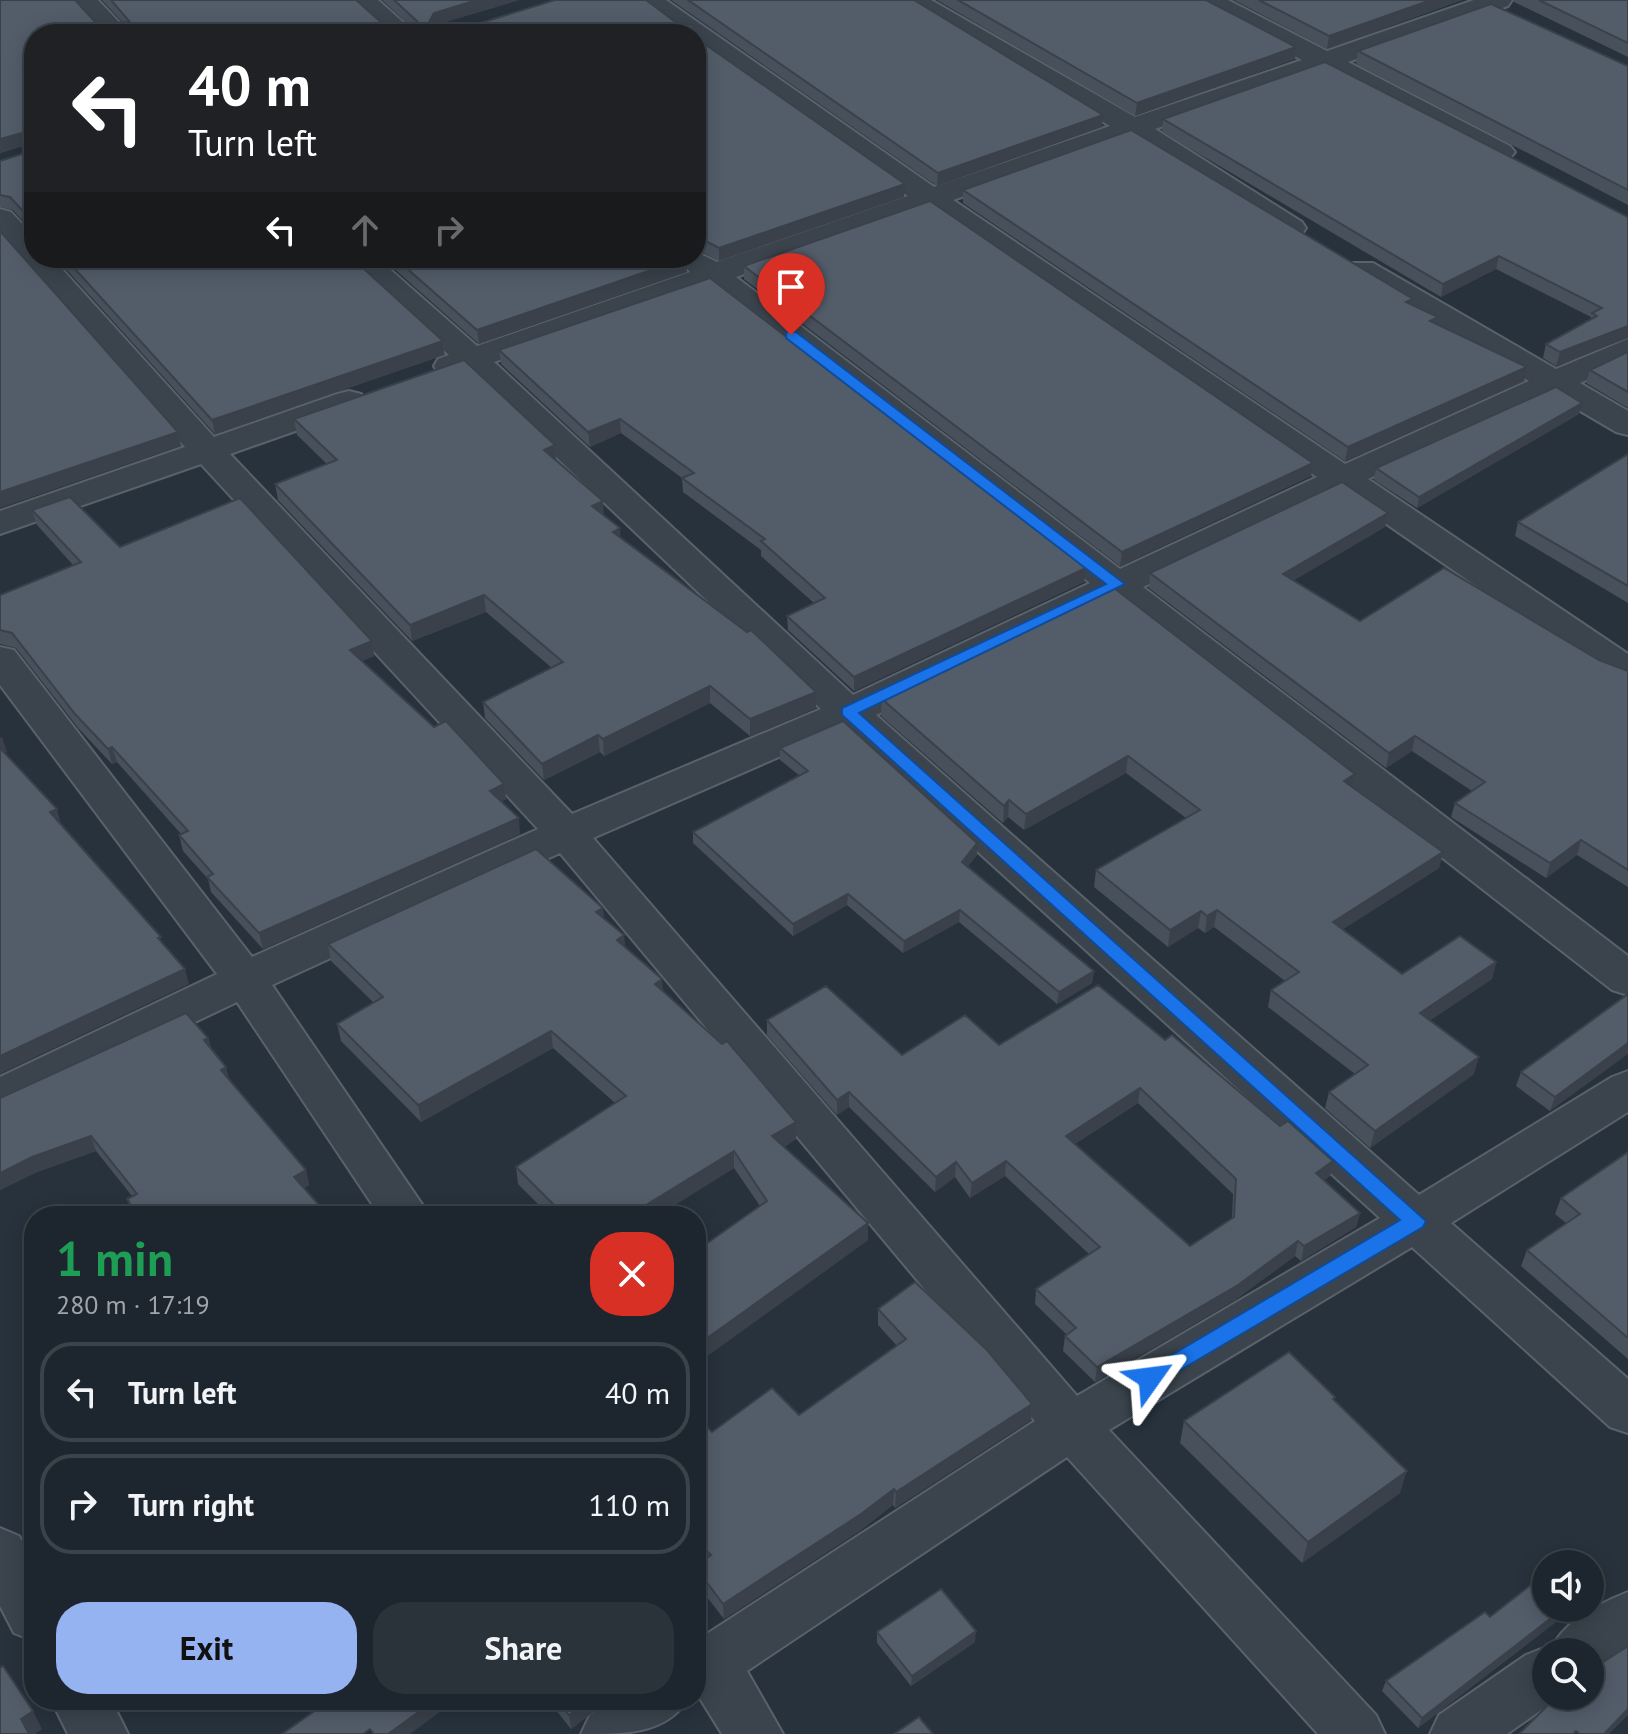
<!DOCTYPE html>
<html lang="en">
<head>
<meta charset="utf-8">
<style>
	:root { --surface:#1d262e; --page:#2a323a; --text:#f1f3f6; --muted:#a0a5aa; --line:#3b434a; --accent:#95b2f1 }
	body { margin:0; font-family:"PT Sans",sans-serif; background:var(--page); color:var(--text); height:100vh; display:flex; flex-direction:column; font-size:30px; white-space:nowrap }
	* { box-sizing:border-box; margin:0 }
	p { font-size:26px; color:var(--muted) }
	.icon { flex:none; width:44px; height:44px; fill:none; stroke:currentColor; stroke-width:2; stroke-linecap:round; stroke-linejoin:round }
	.map { position:relative; flex:1; overflow:hidden }
	.side { position:absolute; left:24px; top:1206px; width:682px; height:504px; display:flex; flex-direction:column; background:var(--surface); border-radius:32px; box-shadow:0 4px 20px #0003,0 0 0 2px var(--line) }
	.side>* { flex:none }
	.hud { position:absolute; left:24px; top:24px; width:682px; height:244px; border-radius:32px; box-shadow:0 4px 20px #0003,0 0 0 2px var(--line); background:#202124; color:#fff; overflow:hidden }
	.controls { position:absolute; left:1532px; top:1550px; display:grid; gap:16px }
	.controls a { display:grid; place-items:center; width:72px; height:72px; border-radius:50%; background:var(--surface); box-shadow:0 4px 20px #0003,0 0 0 2px var(--line); font-size:40px }
	.pin { position:absolute; display:grid; place-items:center; width:68px; height:68px; color:#fff; margin:-82px -34px; border-radius:50% 50% 50% 0; rotate:-45deg; box-shadow:0 0 8px #0007 }
	.pin .icon { rotate:45deg }
	.me { position:absolute; width:88px; margin:-44px; rotate:59deg; stroke-linejoin:round; filter:drop-shadow(0 0 6px #0008) }
	.turn { display:flex; align-items:center; gap:28px; height:168px; padding:0 32px; font-size:36px }
	.turn .icon { width:104px; height:104px; stroke-width:2.5 }
	.turn b { display:block; font-size:56px; line-height:68px }
	.lanes { display:flex; align-items:center; height:76px; padding:0 32px; background:#0003; justify-content:center; gap:40px; direction:ltr }
	.lanes .off { opacity:.35 }
	.round { display:grid; place-items:center; flex:none; width:84px; height:84px; border-radius:32px; background:var(--page) }
	.headline { display:flex; align-items:center; justify-content:space-between; height:136px; padding:0 32px }
	h1 { font-size:48px; font-weight:600; line-height:60px; color:#1e9e55 }
	.primary-button { display:flex; gap:16px; margin-top:auto; padding:16px 32px }
	.primary-button a { flex:1; height:92px; border-radius:32px; background:var(--accent); color:#111; font-size:32px; font-weight:600; line-height:92px; text-align:center }
	.primary-button a+a { background:var(--page); color:var(--text) }
	ul { padding:0; list-style:none }
	li { display:flex; align-items:center; gap:24px; height:100px; margin:0 16px 12px; padding:0 16px; border:4px solid var(--line); border-radius:32px }
	li div { flex:1 }
	li b { display:block; font-size:30px }
	li em { font-style:normal }
	.map>svg:first-child { display:block }
</style>
</head>
<body>
<div class="map">
<svg width="1628" height="1734" viewBox="0 0 1628 1734">
	<rect width="100%" height="100%" fill="#27323d"/>
	<g fill="none" stroke-linecap="round" stroke-linejoin="round">
		<g stroke="#59626b" stroke-width="4">
			<g id="street">
				<path d="M70,0H98L130,34H102Z"/>
				<path d="M349,0H378L416,34H387Z"/>
				<path d="M636,0H666L934,187L1110,126L903,6L899,0H931L1135,117L1302,60L1199,6L1195,0H1228L1327,51L1474,0H1512L1508,6L1348,62L1510,146L1515,152L1510,158H1490L1323,71L1155,129L1302,222L1306,228L1302,234H1280L1130,138L953,200L1345,464L1529,381L1351,277L1346,270L1351,263H1373L1556,369L1628,339V361L1580,383L1628,411V435L1616,432L1553,395L1368,479L1628,654V684L1614,681L1340,492L1143,587L1628,956V995L1612,990L1113,601L876,715L1419,1195L1612,1077L1628,1071V1112L1451,1223L1628,1379V1433L1610,1427L1412,1247L1109,1430L1376,1715L1385,1734H1318L1067,1457L747,1671L783,1734H722L696,1692V1641L1035,1421L560,853L272,985L430,1216H380L237,1002L0,1115V1077L217,974L0,685V647L14,650L252,957L538,829L201,464L0,534V511L185,447L0,236V209L11,212L34,237V258H52L214,437L337,394L349,391L361,394L366,401L361,408L230,454L572,814L821,709L466,371L450,376L438,373L434,366L438,359L449,355L344,258H377L477,346L690,272L681,261L696,258V252L717,262L908,196L696,46V34H680ZM927,210L1317,477L1120,569L736,277ZM709,286L1090,583L853,695L494,362ZM843,729L1380,1218L1077,1396L593,838Z"/>
				<path d="M0,1528L19,1536L34,1562V1641L14,1633L0,1606Z"/>
				<path d="M1628,1592V1650L1590,1674V1652H1546V1696H1561L1507,1734H1430L1439,1715L1526,1655L1546,1647L1551,1649C1563,1622 1600,1603 1628,1592Z"/>
				<path d="M51,1700H111L128,1734H68Z"/>
				<path d="M610,1700H687C666,1734 625,1734 581,1734L590,1715Z"/>
			</g>
		</g>
		<use href="#street" fill="#3b444d" fill-rule="evenodd"/>
	</g>
	<g fill="#47505b" fill-rule="evenodd">
		<path d="M0,0L97,24L122,22L102,0H356L383,24L409,25L382,0H519L442,23L474,25L678,24L34,34V243L33,232L13,210L0,207V161L34,150L33,143L0,153Z"/>
		<path d="M671,0H914L1102,127L937,186Z"/>
		<path d="M937,0H1206L1296,47L1295,59L1135,116Z"/>
		<path d="M1234,0H1462L1327,49Z"/>
		<path d="M1514,0H1628V57L1514,2Z"/>
		<path d="M696,38L904,197L719,261L696,249Z"/>
		<path d="M1358,51L1628,66V205L1356,64Z"/>
		<path d="M1163,119L1628,217V338L1556,366L1543,358L1546,344L1591,319V317L1496,269L1441,297L1162,132Z"/>
		<path d="M963,190L1412,304L1437,324L1524,381L1345,461L963,203Z"/>
		<path d="M56,258H352L443,341L444,355L215,434Z"/>
		<path d="M382,258H686L687,272L479,344Z"/>
		<path d="M744,266L1311,476L1120,566L744,279Z"/>
		<path d="M499,350L1084,582L854,691L788,630L787,616L814,603L761,556V550L683,492L682,478L621,433L590,447L501,364Z"/>
		<path d="M1628,352V408L1586,383L1590,370Z"/>
		<path d="M1579,414L1417,508L1374,480L1376,468Z"/>
		<path d="M294,419L555,445L556,461L604,515L621,538L816,708L750,736L710,703L604,756L600,752L544,780L485,718L483,702L552,668L486,612L412,641L278,500L275,484L327,464L297,435Z"/>
		<path d="M1628,454V603L1515,536L1518,522Z"/>
		<path d="M32,510L120,547L372,641L374,656L362,661L434,727L504,784L506,799L501,802L520,834L263,949L211,892L208,879L183,851L179,835L181,834L117,762L112,764L79,729L16,648L0,644V595L73,565L37,525Z"/>
		<path d="M1385,527L1294,580L1360,621L1599,660L1628,671V887L1577,855L1546,878L1451,817L1455,803L1472,791L1412,751L1386,768L1149,588L1150,573Z"/>
		<path d="M882,699L1355,774L1352,786L1443,852L1439,868L1343,929L1402,974L1496,962L1492,979L1430,1020L1474,1074L1370,1148L1325,1108L1329,1092L1355,1074L1268,1007L1271,990L1285,981L1214,927L1205,933L1198,928L1168,947L1094,887L1096,870L1186,818L1126,773L1024,830L1008,817L1003,823L881,716Z"/>
		<path d="M780,748L977,855L968,866L1094,971L1092,983L1057,1004L959,922L903,953L847,905L793,936L693,843V832L800,776L780,760Z"/>
		<path d="M604,918L625,947L663,992L796,1122V1139L784,1147L868,1240L696,1364V1251L760,1206L734,1168L657,1216H550L518,1184L516,1167L615,1103L553,1048L421,1122L341,1041L337,1024L374,1003L331,961L328,944Z"/>
		<path d="M1628,994L1550,1111L1516,1086L1521,1072Z"/>
		<path d="M767,1020L902,1055L999,1045L1165,1040L1280,1126L1333,1161L1330,1176L1324,1180L1360,1213L1356,1227L1301,1261L1295,1256L1235,1300L1095,1382L1063,1351L1065,1336L1067,1335L1035,1304L1036,1289L1089,1254L1005,1176L970,1198L955,1177L935,1192L849,1107L837,1115L767,1035ZM1138,1103L1233,1194L1232,1218L1190,1246L1075,1144Z"/>
		<path d="M208,1038L212,1050L229,1080L306,1170L309,1185L304,1188L129,1206L127,1199L132,1196L96,1151L37,1172L0,1190V1098Z"/>
		<path d="M1628,1152V1359L1521,1266L1527,1250L1566,1223L1555,1214L1561,1198Z"/>
		<path d="M878,1309L1032,1404L1031,1420L895,1508L893,1505L861,1530L724,1619L696,1583V1565L702,1561L696,1555V1416L712,1432L799,1415L897,1346L878,1325Z"/>
		<path d="M1335,1397L1334,1400L1400,1493L1302,1563L1180,1443L1184,1421Z"/>
		<path d="M1546,1608H1574L1418,1728L1382,1691L1386,1681L1490,1617Z"/>
		<path d="M877,1632L975,1642L911,1686L877,1643Z"/>
		<path d="M548,1700H609L571,1729Z"/>
	</g>
	<g fill="#3a414a">
		<path d="M477,0H519L435,25L429,22L434,13Z"/>
		<path d="M1431,0H1462L1327,49L1329,36Z"/>
		<path d="M1296,47L1295,59L1135,116L1137,103Z"/>
		<path d="M1103,115L1102,127L937,186L938,173Z"/>
		<path d="M33,130L34,143L0,153V139Z"/>
		<path d="M905,184L904,197L719,261V248Z"/>
		<path d="M1499,256L1496,269L1441,297L1443,284Z"/>
		<path d="M686,258L687,272L479,344L477,330Z"/>
		<path d="M1628,326V338L1556,366L1560,352Z"/>
		<path d="M443,341L444,355L215,434L212,420Z"/>
		<path d="M1527,367L1524,381L1345,461L1348,447Z"/>
		<path d="M1582,403L1579,414L1417,508L1419,497Z"/>
		<path d="M620,419L621,433L590,447L588,432Z"/>
		<path d="M178,432L181,446L0,508V492Z"/>
		<path d="M555,445L556,461L544,450Z"/>
		<path d="M1313,463L1311,476L1120,566L1122,552Z"/>
		<path d="M603,501L604,517L592,506Z"/>
		<path d="M1388,513L1385,527L1280,588L1283,574Z"/>
		<path d="M620,528L621,544L613,532Z"/>
		<path d="M1086,568L1084,582L854,691V677Z"/>
		<path d="M484,595L486,612L412,641L410,625Z"/>
		<path d="M372,641L374,656L352,665L350,650Z"/>
		<path d="M710,686V703L604,756L603,739Z"/>
		<path d="M816,692V708L750,736V719Z"/>
		<path d="M598,735L600,752L544,780L542,764Z"/>
		<path d="M1415,736L1412,751L1386,768L1389,753Z"/>
		<path d="M2,737L7,752L0,755V738Z"/>
		<path d="M112,747L117,762L112,764L108,749Z"/>
		<path d="M1128,756L1126,773L1024,830L1026,814Z"/>
		<path d="M1355,774L1351,790L1344,781Z"/>
		<path d="M504,784L506,799L492,807L490,791Z"/>
		<path d="M1009,800L1008,817L1003,823L1004,806Z"/>
		<path d="M57,809L61,824L50,812Z"/>
		<path d="M519,818L520,834L263,949L259,933Z"/>
		<path d="M1581,840L1577,855L1546,878L1550,863Z"/>
		<path d="M977,843V855L962,873V862Z"/>
		<path d="M1443,852L1439,868L1329,938L1333,922Z"/>
		<path d="M848,894L847,905L793,936V924Z"/>
		<path d="M603,908L605,925L596,912Z"/>
		<path d="M960,910L959,922L903,953L904,941Z"/>
		<path d="M1217,910L1214,927L1205,933L1207,916Z"/>
		<path d="M1201,911L1198,928L1168,947L1170,930Z"/>
		<path d="M624,935L626,953L617,940Z"/>
		<path d="M1496,962L1492,979L1416,1030L1420,1013Z"/>
		<path d="M185,969L189,984L0,1074V1056Z"/>
		<path d="M1094,971L1092,983L1057,1004L1059,992Z"/>
		<path d="M662,979L664,997L655,984Z"/>
		<path d="M551,1031L553,1048L421,1122L418,1105Z"/>
		<path d="M208,1038L212,1052L204,1040Z"/>
		<path d="M1628,1043V1054L1550,1111L1555,1097Z"/>
		<path d="M1479,1057L1474,1074L1370,1148L1375,1131Z"/>
		<path d="M226,1067L230,1082L221,1070Z"/>
		<path d="M1140,1088L1138,1103L1064,1151L1066,1136Z"/>
		<path d="M849,1092V1107L837,1115V1100Z"/>
		<path d="M796,1122V1139L773,1153L772,1136Z"/>
		<path d="M91,1136L96,1151L37,1172L0,1190V1173L32,1157Z"/>
		<path d="M734,1151V1168L657,1216H628Z"/>
		<path d="M1006,1161L1005,1176L970,1198L972,1183Z"/>
		<path d="M1333,1161L1330,1176L1313,1188L1316,1173Z"/>
		<path d="M956,1162L955,1177L935,1192L936,1177Z"/>
		<path d="M306,1170L309,1185L298,1191L294,1177Z"/>
		<path d="M1360,1213L1356,1227L1301,1261L1304,1246Z"/>
		<path d="M868,1223V1240L696,1364V1346Z"/>
		<path d="M1298,1241L1295,1256L1235,1300L1095,1382L1097,1367Z"/>
		<path d="M1032,1404L1031,1420L895,1508L896,1492Z"/>
		<path d="M1407,1471L1400,1493L1302,1563L1308,1542Z"/>
		<path d="M894,1489L893,1505L861,1530L724,1619L723,1604Z"/>
		<path d="M1598,1582L1593,1593L1590,1595V1588Z"/>
		<path d="M1564,1608H1574L1418,1728L1422,1718Z"/>
		<path d="M976,1631L975,1642L911,1686L912,1676Z"/>
		<path d="M435,1700H456L410,1734H388Z"/>
		<path d="M590,1700H609L571,1729L569,1715Z"/>
		<path d="M1628,1709V1715L1609,1734H1604Z"/>
		<path d="M33,1711L42,1729L35,1734H28L21,1719Z"/>
	</g>
	<g fill="#535d6a" stroke="#3a414a" stroke-width="2" fill-rule="evenodd">
		<path d="M0,0H75L97,24L130,22L111,0H356L383,24L415,25L418,22L394,0H477L434,13L429,22L474,25L555,0H646L678,24L693,25L694,34H34V242L33,222L10,197L0,195V161L34,150L33,130L0,139Z"/>
		<path d="M688,0H914L1103,115L938,173Z"/>
		<path d="M958,0H1206L1296,47L1137,103Z"/>
		<path d="M1259,0H1431L1329,36Z"/>
		<path d="M1539,0H1628V43Z"/>
		<path d="M1491,4L1628,66V190L1358,51Z"/>
		<path d="M696,38L905,184L719,248L696,236Z"/>
		<path d="M1325,62L1628,217V326L1560,352L1546,344L1597,316L1592,313L1602,308L1499,256L1443,284L1163,119Z"/>
		<path d="M1131,130L1413,299L1406,302L1438,317L1430,321L1527,367L1348,447L963,190Z"/>
		<path d="M930,201L1313,463L1122,552L744,266Z"/>
		<path d="M0,231L178,432L0,492Z"/>
		<path d="M65,258H352L443,341L212,420Z"/>
		<path d="M395,258H686L477,330Z"/>
		<path d="M710,278L1086,568L854,677L787,616L825,598L761,541L765,539L682,478L694,473L620,419L588,432L499,350Z"/>
		<path d="M1628,352V392L1590,370Z"/>
		<path d="M464,360L555,445L544,450L603,501L592,506L620,528L613,532L747,632L751,630L816,692L750,719L710,686L603,739L598,735L542,764L483,702L563,662L484,595L410,625L275,484L337,460L294,419Z"/>
		<path d="M1556,387L1582,403L1419,497L1376,468Z"/>
		<path d="M1628,454V586L1518,522Z"/>
		<path d="M1342,482L1388,513L1283,574L1360,621L1444,568L1599,660L1628,671V870L1581,840L1550,863L1455,803L1485,782L1415,736L1389,753L1150,573Z"/>
		<path d="M70,497L120,547L240,498L372,641L350,650L434,727L446,721L504,784L490,791L519,818L259,933L207,877L213,874L179,835L188,831L112,747L108,749L75,714L12,633L0,630V595L81,562L32,510Z"/>
		<path d="M1114,588L1355,774L1344,781L1443,852L1333,922L1402,974L1460,936L1496,962L1420,1013L1479,1057L1375,1131L1329,1092L1368,1065L1271,990L1299,972L1217,910L1207,916L1201,911L1170,930L1096,870L1200,810L1128,756L1026,814L1009,800L1004,806L882,699Z"/>
		<path d="M843,721L977,843L962,862L1094,971L1059,992L960,910L904,941L848,894L793,924L693,832L808,771L780,748Z"/>
		<path d="M0,748L57,809L50,812L161,937L158,938L185,969L0,1056Z"/>
		<path d="M536,849L603,908L596,912L624,935L617,940L662,979L655,984L722,1044L727,1041L796,1122L772,1136L868,1223L696,1346V1251L767,1201L734,1151L628,1216H565L516,1167L626,1096L551,1031L418,1105L337,1024L383,997L328,944Z"/>
		<path d="M1098,985L1165,1040L1172,1035L1280,1126L1288,1121L1333,1161L1316,1173L1360,1213L1304,1246L1298,1241L1238,1285L1097,1367L1065,1336L1076,1328L1036,1289L1100,1247L1006,1161L972,1183L956,1162L936,1177L849,1092L837,1100L767,1020L826,986L902,1055L965,1015L999,1045ZM1140,1088L1236,1179L1234,1217L1190,1246L1066,1136Z"/>
		<path d="M1628,994V1043L1555,1097L1521,1072Z"/>
		<path d="M186,1013L208,1038L204,1040L226,1067L221,1070L306,1170L294,1177L329,1216H114L131,1205L127,1199L137,1194L91,1136L32,1157L0,1173V1098Z"/>
		<path d="M1628,1152V1338L1527,1250L1580,1214L1561,1198Z"/>
		<path d="M915,1282L987,1350L1032,1404L896,1492L894,1489L861,1514L723,1604L696,1568V1565L711,1555L696,1540V1416L712,1432L772,1388L799,1415L906,1339L878,1309Z"/>
		<path d="M1289,1352L1335,1397L1333,1399L1407,1471L1308,1542L1184,1421Z"/>
		<path d="M1570,1554L1580,1564H1557Z"/>
		<path d="M1546,1573V1608H1564L1422,1718L1386,1681L1485,1612L1490,1617Z"/>
		<path d="M1590,1574L1598,1582L1590,1588Z"/>
		<path d="M941,1589L976,1631L912,1676L877,1632Z"/>
		<path d="M1628,1646V1709L1604,1734H1580L1576,1731L1573,1734H1519L1557,1696H1590V1662L1592,1660L1597,1666Z"/>
		<path d="M3,1666L33,1711L21,1719L29,1734H0V1668Z"/>
		<path d="M330,1700H435L388,1734H374L370,1729L363,1734H282Z"/>
		<path d="M557,1700H590L569,1715Z"/>
		<path d="M919,1717L933,1734H894Z"/>
	</g>
	<path fill="#1a73e8" stroke="#114b97" stroke-width="2" d="M786,332H796L1125,584L859,713L1426,1221L1423,1227L1150,1388L1143,1385L1139,1378L1143,1372L1400,1220L842,715V708L1106,584L786,338Z"/>
</svg>
<div class="controls">
<a><svg class="icon" aria-label="sound" viewBox="0 0 24 24"><path d="M4 9h4l5-4v14l-5-4H4zM17 9q2 3 0 6"/></svg></a>
<a><svg class="icon" aria-label="search" viewBox="0 0 24 24"><circle cx="10" cy="10" r="6"/><path d="M15 15l6 6"/></svg></a>
</div>
<div class="pin" style="left:791px;top:335px;background:#d93025"><svg class="icon" aria-label="arrive" viewBox="0 0 24 24"><path d="M6 21V4h12l-3 4 3 4H6"/></svg></div>
<svg class="me" style="left:1150px;top:1378px" viewBox="-20 -20 40 40"><path d="M0-17L14 15 0 8-14 15z" fill="#1a73e8" stroke="#fff" stroke-width="4"/></svg>
<div class="hud">
<div class="turn"><svg class="icon" aria-label="left" viewBox="0 0 24 24"><path d="M17 20v-9H6M10 6l-5 5 5 5"/></svg><div><b>40 m</b>Turn left</div></div>
<div class="lanes"><svg class="icon" aria-label="left" viewBox="0 0 24 24"><path d="M17 20v-9H6M10 6l-5 5 5 5"/></svg><svg class="icon off" aria-label="ahead" viewBox="0 0 24 24"><path d="M12 20V5M6 11l6-6 6 6"/></svg><svg class="icon off" aria-label="right" viewBox="0 0 24 24"><path d="M7 20v-9h11M14 6l5 5-5 5"/></svg></div>
</div>
<section class="side">
<div class="headline"><div><h1>1 min</h1><p>280 m · 17:19</p></div><a class="round" style="background:#d93025;color:#fff"><svg class="icon" aria-label="close" viewBox="0 0 24 24"><path d="M6 6l12 12M18 6L6 18"/></svg></a></div>
<ul>
<li><svg class="icon" aria-label="left" viewBox="0 0 24 24"><path d="M17 20v-9H6M10 6l-5 5 5 5"/></svg><div><b>Turn left</b></div><em>40 m</em></li>
<li><svg class="icon" aria-label="right" viewBox="0 0 24 24"><path d="M7 20v-9h11M14 6l5 5-5 5"/></svg><div><b>Turn right</b></div><em>110 m</em></li>
</ul>
<div class="primary-button"><a>Exit</a><a>Share</a></div>
</section>
</div>
</body>
</html>
